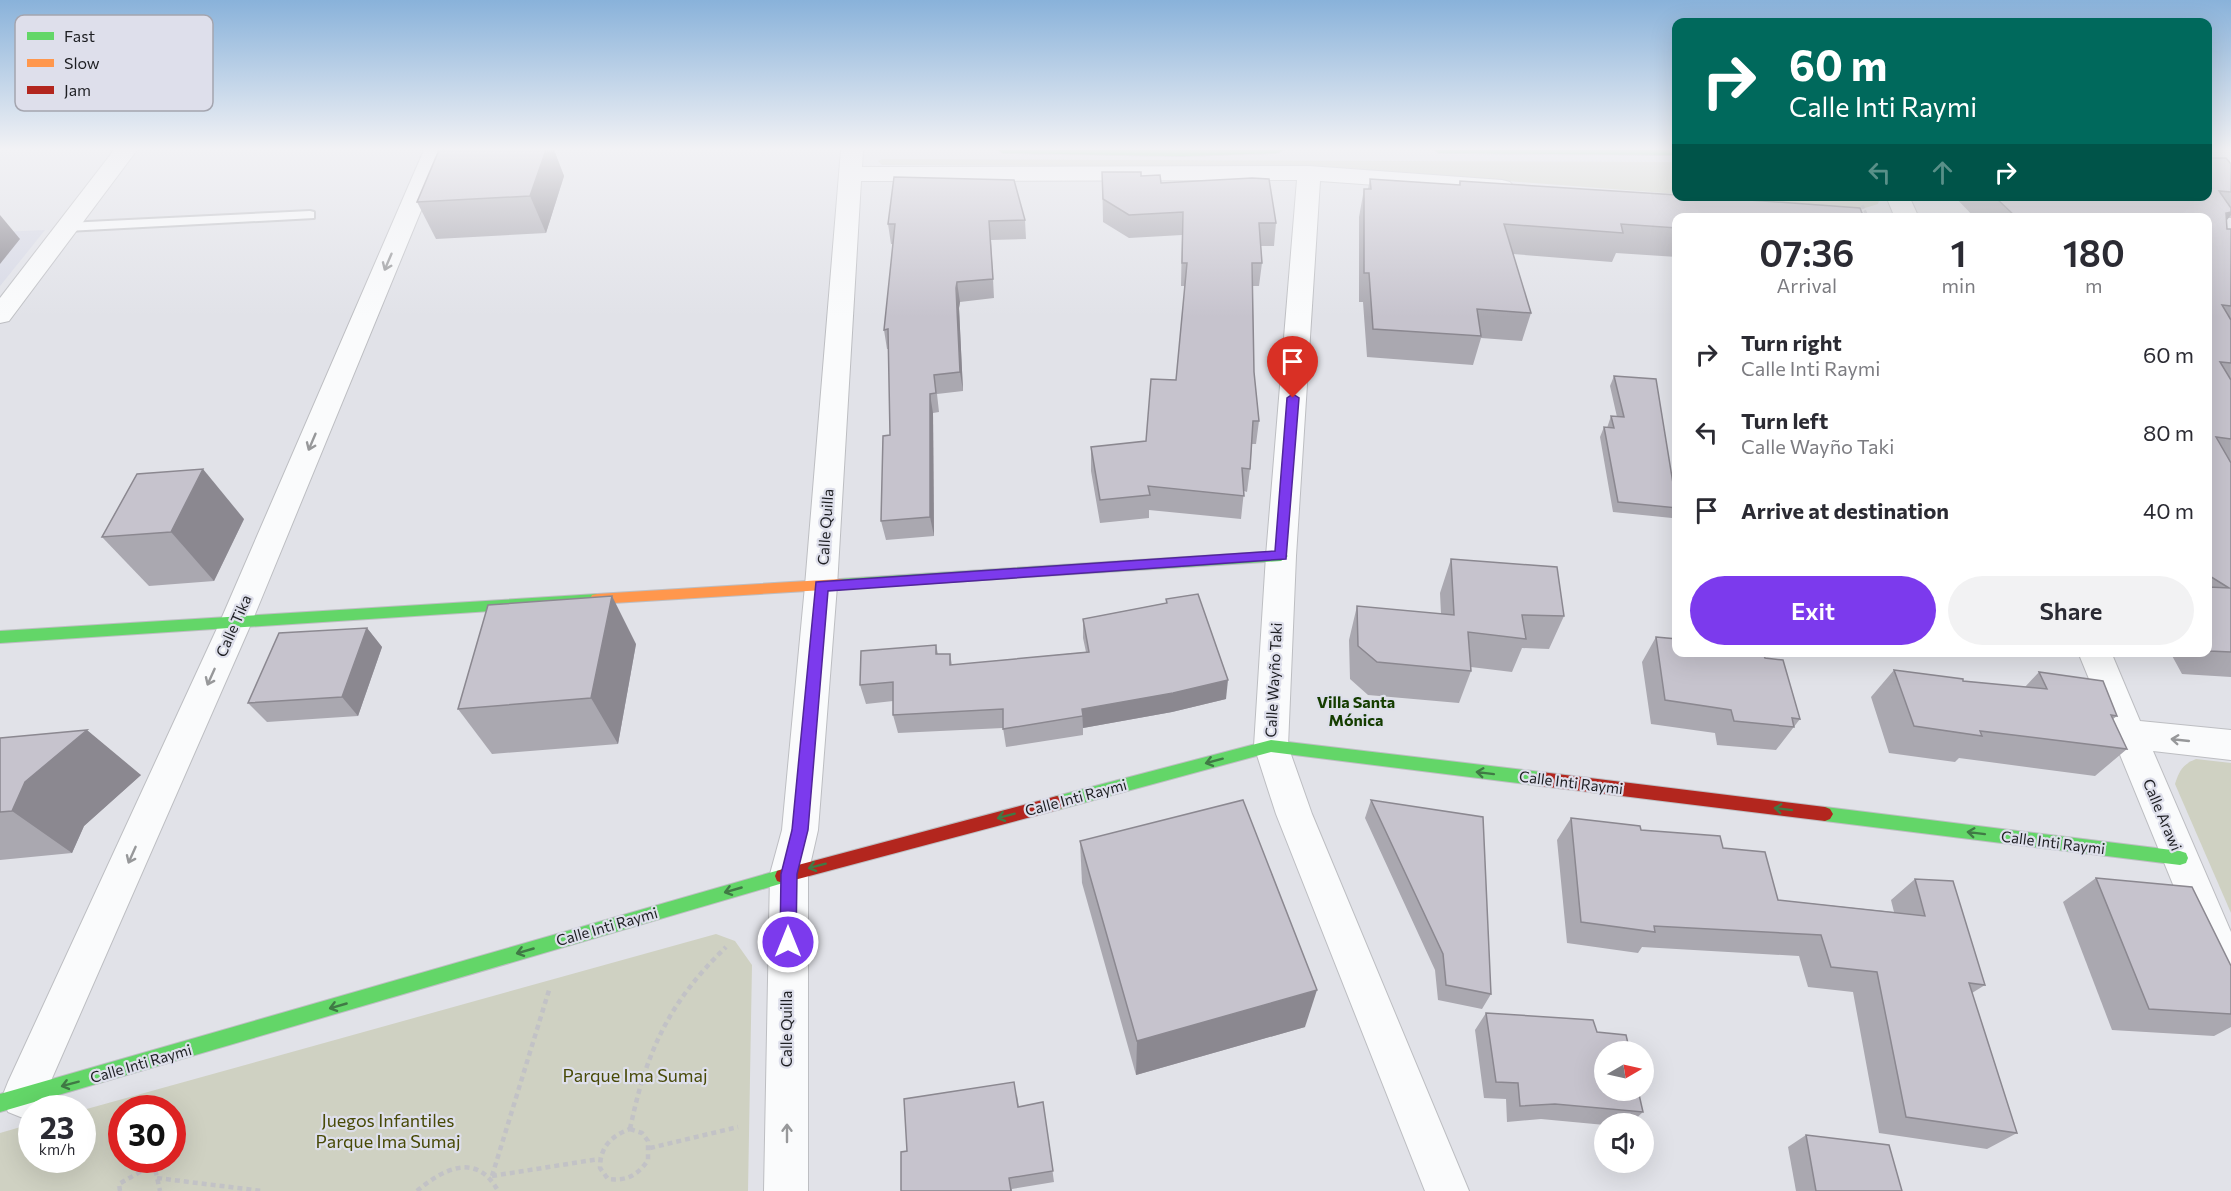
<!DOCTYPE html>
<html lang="en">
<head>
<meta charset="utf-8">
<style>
	:root { --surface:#fff; --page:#f2f2f3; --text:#2b2b33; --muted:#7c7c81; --accent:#7c3aed }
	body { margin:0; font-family:Commissioner,sans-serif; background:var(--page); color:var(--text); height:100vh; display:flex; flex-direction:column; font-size:22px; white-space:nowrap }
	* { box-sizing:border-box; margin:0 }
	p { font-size:20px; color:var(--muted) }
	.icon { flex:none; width:33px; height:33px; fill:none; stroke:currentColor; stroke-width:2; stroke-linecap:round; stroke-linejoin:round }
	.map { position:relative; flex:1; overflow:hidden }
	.sheet { position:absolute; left:1672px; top:213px; width:540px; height:444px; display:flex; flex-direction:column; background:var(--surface); border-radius:12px; box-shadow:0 6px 24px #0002 }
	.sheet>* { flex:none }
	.hud { position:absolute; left:1672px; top:18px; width:540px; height:183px; border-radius:12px; box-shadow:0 6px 24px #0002; background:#00695c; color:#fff; overflow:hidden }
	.needle { width:39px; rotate:81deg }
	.tools { position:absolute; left:1594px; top:1041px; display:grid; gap:12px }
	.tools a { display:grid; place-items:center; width:60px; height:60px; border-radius:50%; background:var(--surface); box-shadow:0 6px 24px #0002; font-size:30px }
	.speed { position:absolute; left:18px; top:1095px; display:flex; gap:12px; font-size:30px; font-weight:700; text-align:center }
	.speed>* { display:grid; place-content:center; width:78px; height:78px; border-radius:50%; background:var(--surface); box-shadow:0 6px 24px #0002; line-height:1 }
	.speed small { font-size:15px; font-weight:400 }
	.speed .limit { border:9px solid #d22; background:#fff; color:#111 }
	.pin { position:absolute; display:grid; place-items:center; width:51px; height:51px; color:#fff; margin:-62px -26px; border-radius:50% 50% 50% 0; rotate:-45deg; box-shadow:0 0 6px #0007 }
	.pin .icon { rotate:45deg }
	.me { position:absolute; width:66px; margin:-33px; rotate:0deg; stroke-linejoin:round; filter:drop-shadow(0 0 4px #0008) }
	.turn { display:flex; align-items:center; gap:21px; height:126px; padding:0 18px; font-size:27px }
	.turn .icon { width:78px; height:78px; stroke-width:2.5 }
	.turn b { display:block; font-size:42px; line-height:51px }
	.lanes { display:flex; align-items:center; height:57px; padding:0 18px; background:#0003; justify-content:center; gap:30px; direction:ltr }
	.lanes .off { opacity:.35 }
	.eta { display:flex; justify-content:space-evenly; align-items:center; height:102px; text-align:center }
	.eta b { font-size:36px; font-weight:600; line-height:42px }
	.cta { display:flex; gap:12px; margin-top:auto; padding:12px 18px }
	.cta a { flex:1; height:69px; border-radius:36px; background:var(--accent); color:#fff; font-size:24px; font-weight:600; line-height:69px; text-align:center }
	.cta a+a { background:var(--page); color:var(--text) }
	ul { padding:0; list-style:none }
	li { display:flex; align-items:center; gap:18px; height:78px; padding:0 18px }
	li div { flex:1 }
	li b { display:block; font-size:22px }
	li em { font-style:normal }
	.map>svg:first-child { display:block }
</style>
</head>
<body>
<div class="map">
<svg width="2231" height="1191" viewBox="0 0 2231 1191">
	<rect width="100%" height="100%" fill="#e1e2e8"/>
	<path fill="#d6d8e5" d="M45,230L0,286V232Z"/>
	<g fill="#cfd1c2" fill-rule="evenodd">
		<path d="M883,159L1677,162V194L1326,167L882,165L878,161Z"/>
		<path d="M1880,196L1878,204L1862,209L1708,197Z"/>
		<path d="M2196,759L2231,763V913L2175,784C2179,771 2183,764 2196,759Z"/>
		<path d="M716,934L735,941L752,965L748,1191H0V1133L31,1124L32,1160H82L83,1110ZM172,1108V1160H122V1108Z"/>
	</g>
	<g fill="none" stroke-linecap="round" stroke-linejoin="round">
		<g stroke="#bdbec2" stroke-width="4">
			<path id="lane" d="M310,211L314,212V218L67,231L61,227L67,223Z"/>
		</g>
		<g stroke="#bdbec2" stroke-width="2">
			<g id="street">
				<path d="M114,150H137L9,321L0,323V298Z"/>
				<path d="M424,150H446L251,624L39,1108H32V1114L23,1118L8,1112L2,1097L8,1082L219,624Z"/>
				<path d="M841,150H863L862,167L1309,166L1502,180L1510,182L1514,187L1510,192L1502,194L1320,181L1296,556L1288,746L1312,814L1469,1191H1425L1276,814L1254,746L1266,556L1297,180L861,181L837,586L818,830L808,874V1191H764L770,874L782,830L805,586Z"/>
				<path d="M1886,196H1909L1919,218H1895Z"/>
				<path d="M2078,652H2111L2140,721L2231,730V760L2153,751L2231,932V997L2217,992Z"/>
			</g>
		</g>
		<g stroke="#bdbec2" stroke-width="2">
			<g id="fast">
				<path d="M998,150H1283L1278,153L1182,156L1003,153Z"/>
				<path d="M1434,150H1677V155L1439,153Z"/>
				<path d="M1281,551L1288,556L1281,561L840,589L835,588L833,584L835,580L840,579Z"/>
				<path d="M597,594L602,595L604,599L602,603L597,604L0,643V631Z"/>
				<path d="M1271,740L1541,772L1546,774L1549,779L1546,784L1541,786L1271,752L1057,810L1052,808L1049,803L1052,798L1057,796Z"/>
				<path d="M1825,807L2180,851L2186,853L2188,858L2186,863L2180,865L1825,821L1820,819L1817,814L1820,809Z"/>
				<path d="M783,869L789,871L791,876L789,881L783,883L0,1112V1094Z"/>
			</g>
		</g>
		<g stroke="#bdbec2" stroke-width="2">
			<path id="slow" d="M840,579L845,580L847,584L845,588L840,589L597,604L592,603L590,599L592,595L597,594Z"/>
		</g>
		<g stroke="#bdbec2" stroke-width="2">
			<g id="jam">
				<path d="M1541,772L1825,807L1830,809L1833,814L1830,819L1825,821L1541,786L1536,784L1533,779L1536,774Z"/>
				<path d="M1057,796L1062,798L1065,803L1062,808L1057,810L783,883L777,881L775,876L777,871L783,869Z"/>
			</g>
		</g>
		<path stroke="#c2c2c6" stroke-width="3" stroke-dasharray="4 2" stroke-linecap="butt" d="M1862,205L1868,218"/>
		<g stroke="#c2c2c6" stroke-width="4.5" stroke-dasharray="5 4" stroke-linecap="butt">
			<path d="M630,1129C646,1052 669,1002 726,947"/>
			<path d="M630,1129L642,1133L648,1141V1160C637,1176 627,1181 608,1179L600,1168C600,1147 611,1136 630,1129Z"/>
			<path d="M650,1148L738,1127"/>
			<path d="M139,1160V1172"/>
			<path d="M492,1176L550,987"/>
			<path d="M492,1176L599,1159"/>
			<path d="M157,1178L262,1191"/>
			<path d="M120,1191L119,1184L154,1164L160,1191"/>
			<path d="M417,1191C444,1168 477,1152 498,1191"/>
		</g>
		<use href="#lane" fill="#fafbfc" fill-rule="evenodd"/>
		<use href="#street" fill="#fafbfc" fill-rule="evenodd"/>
		<use href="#fast" fill="#63d668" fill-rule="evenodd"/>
		<use href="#slow" fill="#ff974d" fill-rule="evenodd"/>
		<use href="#jam" fill="#b3261e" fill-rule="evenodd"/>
	</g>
	<g fill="#aaa8b0">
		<path d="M439,150H554L564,176L546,233L436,239L417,202Z"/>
		<path d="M2231,164V218H2228L2226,221L2227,229H2231V677L2182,674L2170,652H2208V218H1975L1954,196H2208Z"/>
		<path d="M1102,172L1141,176L1276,223L1274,246H1261L1262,263L1259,286H1252L1254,372L1259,421L1256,444H1252L1250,469L1247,492L1244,491L1241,519L1149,510V518L1100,523L1091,471V447L1146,441L1176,380L1185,286H1181L1182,235L1129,238L1103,222Z"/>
		<path d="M1370,179L1459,185L1460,181L1677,218V257L1616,253L1612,262L1513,254L1531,313L1522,341L1481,338L1473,365L1367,357L1363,302H1359V217L1364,189H1368Z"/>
		<path d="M1025,220L1026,239L991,240L994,298L960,302L959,308L963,391L937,394L939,412L933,413L934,536L886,540L881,521L890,435L889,349H887L884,330L893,244H891L888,224Z"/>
		<path d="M1614,376L1677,506V508L1672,518L1613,512L1600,437L1604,427L1607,428L1611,416L1617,417L1610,386Z"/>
		<path d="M244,519L214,581L149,586L102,537Z"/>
		<path d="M1451,559L1564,616L1549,649L1522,648L1512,672L1471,667V671L1459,703L1368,695L1350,679L1349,640L1357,606L1441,614L1440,593Z"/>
		<path d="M1166,599L1226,699L1172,712L1083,728V735L1006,747L1003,728L898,733L893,715V701L866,704L860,685L936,645L938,654H950L952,665L1086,652L1083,638V619L1166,603Z"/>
		<path d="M367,628L382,647L358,716L267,722L248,703Z"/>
		<path d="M1656,637L1765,658L1800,719L1776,750L1717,745L1715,733L1651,724L1642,662Z"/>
		<path d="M636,644L618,744L492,754L458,709Z"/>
		<path d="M1894,670L1963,681L2025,687L2039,672L2117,716L2113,719L2127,749L2095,776L1959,758L1955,762L1889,753L1871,697Z"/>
		<path d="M0,738L141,775L84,826L72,853L0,860Z"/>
		<path d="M1371,800L1491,994L1482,1009L1438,1000L1435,970L1365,818Z"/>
		<path d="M1571,818L1641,830L1723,848L1778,900L1894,912L1891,900L1915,879L1985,985L1972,993L2017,1133L1987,1149L1879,1133L1853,992L1808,987L1799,956L1642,947L1638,953L1567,943L1557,840Z"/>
		<path d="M1080,841L1305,1027L1136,1075L1082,883Z"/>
		<path d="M2096,878L2231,966V1027L2214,1036L2112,1030L2063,902Z"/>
		<path d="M1486,1013L1597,1032L1643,1112L1630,1124H1605V1125L1541,1119L1507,1122L1506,1099L1484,1098L1475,1030Z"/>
		<path d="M1017,1095L1019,1107L1043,1102L1054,1182L1012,1189V1191H901L907,1151Z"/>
		<path d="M1806,1135L1902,1191H1796L1788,1147Z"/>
	</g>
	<g fill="#8b8890">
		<path d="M546,150H554L564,176L546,233L530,196Z"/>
		<path d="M2231,212V215L2214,236L2226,213Z"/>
		<path d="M0,215L20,239L0,264Z"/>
		<path d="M957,282L960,302L959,308L963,391L960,372L956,288Z"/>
		<path d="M930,394L933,413L934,536L930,517Z"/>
		<path d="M203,469L244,519L214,581L171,532Z"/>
		<path d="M612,596L636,644L618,744L591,698Z"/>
		<path d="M367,628L382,647L358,716L342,697Z"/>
		<path d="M1228,680L1226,699L1172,712L1083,728L1082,709Z"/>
		<path d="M87,730L141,775L84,826L72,853L12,811L25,782Z"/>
		<path d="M1317,990L1305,1027L1136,1075L1137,1041Z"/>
	</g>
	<g fill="#c6c3cd" stroke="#8b8890" stroke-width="1.5">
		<path d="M439,150H546L530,196L417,202Z"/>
		<path d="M2208,158H2226L2231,164V192L2219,191L2231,208V212L2226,213L2227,229H2231V306L2222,305L2231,320V363L2220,362L2231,380V439L2216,437L2231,463V652L2209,651L2208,649V587L2229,588L2208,575V218H2017L1994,196H2208Z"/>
		<path d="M1102,172H1141V176L1160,175L1161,183L1252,178L1269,179L1276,223H1259L1262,263H1252L1254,372L1259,421H1253L1250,469L1242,468L1244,496L1148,486L1150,495L1100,500L1091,447L1146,441L1151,379L1176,380L1187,263H1182L1183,212L1129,215L1103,199Z"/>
		<path d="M894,177L1014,180L1025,220L989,221L993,279L957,282L956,288L960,372L934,375L936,393L930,394V517L881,521L883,436L890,435L888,329L884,330L895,224H888Z"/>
		<path d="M1370,179L1460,185V181L1677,195V196H1693L1860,208L1864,218H1677V228L1621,224L1623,233L1504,224L1531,313L1477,309L1481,336L1373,329L1369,273H1364V189H1371Z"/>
		<path d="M1614,376L1656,379L1677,508L1618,502L1604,427L1614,428L1611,416L1624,417Z"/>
		<path d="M203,469L171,532L102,537L137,474Z"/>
		<path d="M1451,559L1557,567L1564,616L1522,615L1526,639L1468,632L1471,671L1377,662L1358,646L1357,606L1454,615Z"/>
		<path d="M1198,594L1228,680L1173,693L1082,709L1083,716L1003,729V709L893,715V682L860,685L861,651L936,645V654H950V665L1089,652L1083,619L1167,603L1166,599Z"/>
		<path d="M612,596L591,698L458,709L488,605Z"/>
		<path d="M367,628L342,697L248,703L279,633Z"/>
		<path d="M1656,637L1677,639V652H1763L1765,658L1783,660L1800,719L1792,718L1794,727L1734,721L1731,710L1665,700Z"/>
		<path d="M1894,670L1963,679V681L2047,689L2039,672L2103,681L2117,716L2111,715L2127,749L1980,731L1982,736L1914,726Z"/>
		<path d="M87,730L25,782L12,811L0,812V738Z"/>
		<path d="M1243,800L1317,990L1137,1041L1080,841Z"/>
		<path d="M1371,800L1483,817L1491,994L1446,985L1443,954Z"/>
		<path d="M1571,818L1640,826L1641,830L1720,836L1723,848L1765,852L1778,900L1925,916L1915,879L1953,881L1985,985L1969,983L2017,1133L1906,1117L1877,972L1831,967L1821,935L1654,926L1655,932L1581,922Z"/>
		<path d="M2096,878L2192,887L2231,966V1014L2149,1009Z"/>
		<path d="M1486,1013L1593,1020L1597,1032L1626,1035L1630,1052H1605V1090H1638L1643,1112L1555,1104L1520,1106L1518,1083L1496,1082Z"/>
		<path d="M1014,1082L1018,1107L1043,1102L1053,1171L1009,1178L1011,1191H901V1152L907,1151L904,1099Z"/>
		<path d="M1806,1135L1889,1145L1902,1191H1816Z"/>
	</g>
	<defs><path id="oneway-shaft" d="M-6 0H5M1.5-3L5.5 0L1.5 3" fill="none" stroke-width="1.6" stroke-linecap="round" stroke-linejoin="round" transform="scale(1.5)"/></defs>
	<g stroke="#97989a">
		<use href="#oneway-shaft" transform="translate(388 262) rotate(113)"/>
		<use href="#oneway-shaft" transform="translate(312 442) rotate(113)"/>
		<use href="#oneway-shaft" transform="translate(211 677) rotate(114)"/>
		<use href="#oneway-shaft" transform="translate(2180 740) rotate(-174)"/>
		<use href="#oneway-shaft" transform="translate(132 855) rotate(114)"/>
		<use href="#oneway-shaft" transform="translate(787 1133) rotate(-90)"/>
	</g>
	<g stroke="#407a45">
		<use href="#oneway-shaft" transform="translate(1214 761) rotate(165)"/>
		<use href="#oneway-shaft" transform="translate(1485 773) rotate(-173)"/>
		<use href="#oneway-shaft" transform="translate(1783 809) rotate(-173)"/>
		<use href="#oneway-shaft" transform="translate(1006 816) rotate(165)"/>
		<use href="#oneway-shaft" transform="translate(1976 833) rotate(-173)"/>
		<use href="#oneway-shaft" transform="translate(817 866) rotate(165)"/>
		<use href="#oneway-shaft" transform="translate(733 890) rotate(164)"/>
		<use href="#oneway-shaft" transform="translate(525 951) rotate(164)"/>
		<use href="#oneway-shaft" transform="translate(338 1006) rotate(164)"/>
		<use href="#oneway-shaft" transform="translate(70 1084) rotate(165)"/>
	</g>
	<linearGradient id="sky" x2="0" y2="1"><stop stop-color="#89b2da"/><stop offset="0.47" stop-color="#f2f2f5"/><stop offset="1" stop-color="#f2f2f5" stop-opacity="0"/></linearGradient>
	<rect width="2231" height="317" fill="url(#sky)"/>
	<path fill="#7c3aed" stroke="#51269a" stroke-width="1.5" d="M1293,394L1299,398L1286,559L828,591L808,830L797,874L796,942L794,947L788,950L782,947L780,942L781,874L792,830L816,582L1275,551L1287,398Z"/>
	<g text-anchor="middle" stroke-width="4.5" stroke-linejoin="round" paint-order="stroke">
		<g font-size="15" fill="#1d1e22" stroke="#dedfeb">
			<text transform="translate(826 527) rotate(-86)" y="5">Calle Quilla</text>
			<text transform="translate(234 626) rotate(-66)" y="5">Calle Tika</text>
			<text transform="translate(1274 680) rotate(-87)" y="5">Calle Wayño Taki</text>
			<text transform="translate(1571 783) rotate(7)" y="5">Calle Inti Raymi</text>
			<text transform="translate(1076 798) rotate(-15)" y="5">Calle Inti Raymi</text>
			<text transform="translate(2162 815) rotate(67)" y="5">Calle Arawi</text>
			<text transform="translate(2053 843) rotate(7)" y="5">Calle Inti Raymi</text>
			<text transform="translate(607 927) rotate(-16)" y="5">Calle Inti Raymi</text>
			<text transform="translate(787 1029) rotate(-90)" y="5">Calle Quilla</text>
			<text transform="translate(141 1064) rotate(-16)" y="5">Calle Inti Raymi</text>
		</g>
		<g font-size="16" font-weight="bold" fill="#153d00" stroke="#dedfeb">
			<text x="1356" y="708">Villa Santa<tspan x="1356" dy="18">Mónica</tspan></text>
		</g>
		<g font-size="18" fill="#484a07" stroke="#dedfeb">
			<text x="635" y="1082">Parque Ima Sumaj</text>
			<text x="388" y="1127">Juegos Infantiles<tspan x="388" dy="21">Parque Ima Sumaj</tspan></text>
		</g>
	</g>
	<rect x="15" y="15" width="198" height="96" rx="9" fill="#dedfeb" stroke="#a4a5af" stroke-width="1.5"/>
	<rect x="27" y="32" width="27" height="8" fill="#63d668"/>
	<rect x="27" y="59" width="27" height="8" fill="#ff974d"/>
	<rect x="27" y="86" width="27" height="8" fill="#b3261e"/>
	<g font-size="16" fill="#1d1e22">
		<text x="64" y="42">Fast</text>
		<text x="64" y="69">Slow</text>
		<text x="64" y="96">Jam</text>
	</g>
</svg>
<div class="tools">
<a><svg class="needle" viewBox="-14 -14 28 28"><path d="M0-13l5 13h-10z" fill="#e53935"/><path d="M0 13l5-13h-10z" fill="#7c7c81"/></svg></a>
<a><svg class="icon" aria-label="sound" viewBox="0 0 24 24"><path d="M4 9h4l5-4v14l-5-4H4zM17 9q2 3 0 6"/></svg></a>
</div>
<div class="speed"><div>23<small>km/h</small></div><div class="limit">30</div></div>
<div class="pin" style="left:1293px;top:398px;background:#d93025"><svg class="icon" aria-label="arrive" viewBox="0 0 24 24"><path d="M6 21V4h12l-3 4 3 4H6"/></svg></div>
<svg class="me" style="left:788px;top:942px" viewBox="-20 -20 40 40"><circle r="17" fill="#7c3aed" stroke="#fff" stroke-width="3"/><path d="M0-11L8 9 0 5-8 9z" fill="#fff"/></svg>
<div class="hud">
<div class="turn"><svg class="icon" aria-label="right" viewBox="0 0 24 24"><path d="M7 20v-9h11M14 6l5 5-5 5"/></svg><div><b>60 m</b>Calle Inti Raymi</div></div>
<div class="lanes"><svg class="icon off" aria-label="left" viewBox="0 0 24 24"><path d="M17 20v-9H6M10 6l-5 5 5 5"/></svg><svg class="icon off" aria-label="ahead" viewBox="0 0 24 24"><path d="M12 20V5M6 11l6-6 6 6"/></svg><svg class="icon" aria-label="right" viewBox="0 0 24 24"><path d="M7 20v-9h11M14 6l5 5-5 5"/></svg></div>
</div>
<section class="sheet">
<div class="eta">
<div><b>07:36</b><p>Arrival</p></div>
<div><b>1</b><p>min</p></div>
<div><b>180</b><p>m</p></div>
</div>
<ul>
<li><svg class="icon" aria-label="right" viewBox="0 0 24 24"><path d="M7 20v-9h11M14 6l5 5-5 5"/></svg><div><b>Turn right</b><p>Calle Inti Raymi</p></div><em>60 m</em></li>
<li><svg class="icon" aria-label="left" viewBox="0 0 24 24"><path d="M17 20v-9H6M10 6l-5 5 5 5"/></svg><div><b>Turn left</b><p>Calle Wayño Taki</p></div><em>80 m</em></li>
<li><svg class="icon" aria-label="arrive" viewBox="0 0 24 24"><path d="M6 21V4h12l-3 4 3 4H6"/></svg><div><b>Arrive at destination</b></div><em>40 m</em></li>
</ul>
<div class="cta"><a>Exit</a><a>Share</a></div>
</section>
</div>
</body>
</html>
